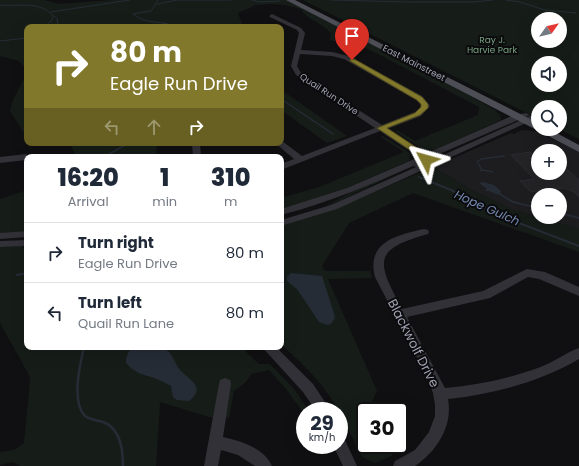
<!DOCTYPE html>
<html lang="en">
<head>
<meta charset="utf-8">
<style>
	:root { --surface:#fff; --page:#f2f2f3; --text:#1f2937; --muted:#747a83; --line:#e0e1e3 }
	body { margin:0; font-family:Poppins,sans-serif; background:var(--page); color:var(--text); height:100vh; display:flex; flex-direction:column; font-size:15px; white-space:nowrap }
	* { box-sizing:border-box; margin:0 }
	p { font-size:13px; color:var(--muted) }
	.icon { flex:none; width:22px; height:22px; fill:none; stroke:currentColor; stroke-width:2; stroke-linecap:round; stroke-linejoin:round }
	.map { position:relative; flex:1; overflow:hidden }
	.panel { position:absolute; left:24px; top:154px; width:260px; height:196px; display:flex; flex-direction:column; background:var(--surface); border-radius:8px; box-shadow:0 4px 16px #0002 }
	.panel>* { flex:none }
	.top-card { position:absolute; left:24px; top:24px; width:260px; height:122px; border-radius:8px; box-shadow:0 4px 16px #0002; background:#82782c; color:#fff; overflow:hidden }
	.needle { width:26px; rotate:56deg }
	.fabs { position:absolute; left:531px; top:12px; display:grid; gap:8px }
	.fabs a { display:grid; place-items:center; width:36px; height:36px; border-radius:50%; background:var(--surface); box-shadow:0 4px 16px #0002; font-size:20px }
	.speed { position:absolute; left:296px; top:402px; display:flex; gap:8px; font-size:20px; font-weight:700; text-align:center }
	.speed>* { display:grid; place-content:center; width:52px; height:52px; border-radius:50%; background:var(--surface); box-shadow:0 4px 16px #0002; line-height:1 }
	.speed small { font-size:10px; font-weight:400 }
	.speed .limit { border:2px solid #111; border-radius:6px; background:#fff; color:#111 }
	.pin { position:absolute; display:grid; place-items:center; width:34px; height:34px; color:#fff; margin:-41px -17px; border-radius:50% 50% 50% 0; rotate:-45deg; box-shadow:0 0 4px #0007 }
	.pin .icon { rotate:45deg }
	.me { position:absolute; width:44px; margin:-22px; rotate:309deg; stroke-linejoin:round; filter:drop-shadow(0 0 3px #0008) }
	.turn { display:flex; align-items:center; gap:14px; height:84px; padding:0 20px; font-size:18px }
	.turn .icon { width:52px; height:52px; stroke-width:2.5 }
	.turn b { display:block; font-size:28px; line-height:34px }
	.lanes { display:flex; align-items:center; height:38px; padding:0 20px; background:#0003; justify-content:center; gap:20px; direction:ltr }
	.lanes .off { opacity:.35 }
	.eta { display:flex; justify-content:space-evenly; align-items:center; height:68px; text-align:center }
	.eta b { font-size:24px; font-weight:800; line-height:28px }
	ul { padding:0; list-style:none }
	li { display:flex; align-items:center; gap:12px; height:60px; padding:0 20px; border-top:1px solid var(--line) }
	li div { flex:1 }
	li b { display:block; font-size:15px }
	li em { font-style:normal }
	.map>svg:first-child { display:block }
</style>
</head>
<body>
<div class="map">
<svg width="579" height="466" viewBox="0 0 579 466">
	<rect width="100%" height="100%" fill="#101012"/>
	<path fill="#1d1c1f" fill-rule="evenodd" d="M521,130L534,131L579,151V229L513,210L473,191L433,167L511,133L514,134ZM538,151H560V173H538ZM538,195H560V217H538Z"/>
	<g fill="#161d18" fill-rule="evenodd">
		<path d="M0,0H44L59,4L113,0H287L434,75L495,110L500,115L501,120L434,150L422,149L395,131L397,130L415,141L478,115L479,107L378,54L365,48L330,40L331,34C323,22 305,19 301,9L285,5L271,4L256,5L238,13L242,24L259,27H27V71L19,61L0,56Z"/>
		<path d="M303,0H579V139L559,129H560V107H538V117L525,112ZM538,19H560V41H538ZM538,63H560V85H538Z"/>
		<path d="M27,73V132L24,133L10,111L12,102Z"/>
		<path d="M281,90L290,96L347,136L327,143L281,110Z"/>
		<path d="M383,136L411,154L409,158L411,160L344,189L281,209V198L319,187L404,152L381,137Z"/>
		<path d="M70,143H157L156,157H76Z"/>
		<path d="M419,163L328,206L281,220L324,207L352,192Z"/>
		<path d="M433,167L473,191L513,210L579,229V252L413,193L349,223L322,266L325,271H370L372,278L328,279L377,391L368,409L369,411H365V445H387L392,456L375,463L362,457C351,436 342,413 328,394C315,375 298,360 281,344V226L333,210Z"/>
		<path d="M27,190V231L0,233V199Z"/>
		<path d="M23,246V248L27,247V347H247L246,352L259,364H270L294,389L309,411H305V415L286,389L269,370L251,374L246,382L234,391L229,418L209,417L160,402L156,466H20L13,462L0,465V452L14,450L24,443L30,381L29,375L0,323V247Z"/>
	</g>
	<g fill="#262c36">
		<path d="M483,182L494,185L501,191L500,194L498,195L489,191H485L487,189L479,183Z"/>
		<path d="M291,273L322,276L335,317L332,323L328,325L319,322L297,289L287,281V277Z"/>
		<path d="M135,347C143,347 156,345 163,348C173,352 174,363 180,370C189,380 207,387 189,401L177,400L173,397L171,386C167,384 162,381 157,379C144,374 137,375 126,363C126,356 128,350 135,347Z"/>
	</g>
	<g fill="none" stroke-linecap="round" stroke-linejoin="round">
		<g stroke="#262c36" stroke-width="1">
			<path d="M158,0L151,11L133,14C146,25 163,20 177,27"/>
			<path d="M252,0L259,2L280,1"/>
			<path d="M331,0L410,2H473L493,0"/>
			<path d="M506,0L520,2L545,10L576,13"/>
			<path d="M157,4L177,0H231"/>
			<path d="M0,5C18,7 40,0 53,16L52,20L44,27"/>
			<path d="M51,12L130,0"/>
			<path d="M52,15L57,18L58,27"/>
			<path d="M0,41L27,38"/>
		</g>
		<g stroke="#262c36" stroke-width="1.5">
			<path d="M281,99L333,134"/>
			<path d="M104,157L129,143"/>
			<path d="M477,162L481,159L504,156"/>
			<path d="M478,163L482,170L480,171"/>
			<path d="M482,170L493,172"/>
		</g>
		<g stroke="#262c36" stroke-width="2">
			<path d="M419,177L451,190L498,215L579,246"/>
			<path d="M498,193L513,202L538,208"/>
			<path d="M470,201L475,198"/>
			<path d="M560,213L579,218"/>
			<path d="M17,275L27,273"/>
		</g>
		<path stroke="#262c36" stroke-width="2.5" d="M84,347C80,364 71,402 85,416C90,420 97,420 103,422C121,428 123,450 123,466"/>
	</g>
	<path fill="#242326" stroke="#2b2a2e" d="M530,152L538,160V173H560V163L579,180V197L574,192L564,188L531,192L520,181L534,179L511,155Z"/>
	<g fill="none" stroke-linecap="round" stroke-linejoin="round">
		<g fill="#313137" fill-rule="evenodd">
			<path d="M272,14L301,28L305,33L301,50L332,52L348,56L422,96L430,106L421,116L387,129L425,154L514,115L526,113L530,115L430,158V161L530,116H533L537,118L337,209L281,226V220L331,205L416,167L413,166C370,185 327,203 281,215V209L347,188L419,157L380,131L281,170V164L294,159L275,143H281L282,141L302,156L375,128L296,75L291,66L299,33L297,30L270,17L269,16ZM300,54L332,56L344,59L416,100L422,106L415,112L382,125L301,73L297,66Z"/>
			<path d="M192,143H200L201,157H193Z"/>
			<path d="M26,154L30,157H27L26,160L0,163V157Z"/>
			<path d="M424,229L428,230L429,232L428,234C370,250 378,263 402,309L483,291L527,269L545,272L579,287V296L539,279L528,277L490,298L407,317L445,388C478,385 512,378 543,366C555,361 567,352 579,348V359C540,382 493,394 448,399C453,426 437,451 415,466H393L395,461L415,450L429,432L435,416V405L433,393L426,375L375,277C366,242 397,235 424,229Z"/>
			<path d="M27,231V237L0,239V233Z"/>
			<path d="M27,240V246L0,247V241Z"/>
			<path d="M262,347H276L313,384L331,411H316L303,392Z"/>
			<path d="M225,378L230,380L231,384L223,437C241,441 264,448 272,466H255L238,455L221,450L218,466H204L219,384L220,380Z"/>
			<path d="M339,436L344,438L357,466H343L333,445H339Z"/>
		</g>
		<path fill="#4d4d56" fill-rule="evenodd" d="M286,0H295L538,123V129H549L579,145V152Z"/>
	</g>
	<path fill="#82782c" stroke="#544e1d" d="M350,59H354L422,97L428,104V108L420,115L387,128L428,155L430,160L429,162H424L422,158L377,128L415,113L421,107V104L417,100L350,61Z"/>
	<g text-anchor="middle" stroke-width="4" stroke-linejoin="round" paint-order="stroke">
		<g font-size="9" fill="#76a080" stroke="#0c0b0d">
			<text x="492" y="43">Ray J.<tspan x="492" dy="10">Harvie Park</tspan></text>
		</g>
		<g font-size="9" fill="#a1a3b3" stroke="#0c0b0d">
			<text transform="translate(414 63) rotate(27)" y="3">East Mainstreet</text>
			<text transform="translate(329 94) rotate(33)" y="3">Quail Run Drive</text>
		</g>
		<g font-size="12" font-style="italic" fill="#758ab1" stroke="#0c0b0d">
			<text transform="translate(487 208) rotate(24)" y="4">Hope Gulch</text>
		</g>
		<g font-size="13" fill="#a1a3b3" stroke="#0c0b0d">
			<text transform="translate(414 343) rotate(63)" y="5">Blackwolf Drive</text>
		</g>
	</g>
</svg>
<div class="fabs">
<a><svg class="needle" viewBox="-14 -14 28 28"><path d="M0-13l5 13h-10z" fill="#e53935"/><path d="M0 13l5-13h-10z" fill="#747a83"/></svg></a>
<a><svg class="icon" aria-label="sound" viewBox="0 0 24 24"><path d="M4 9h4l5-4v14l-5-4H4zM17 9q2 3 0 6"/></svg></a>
<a><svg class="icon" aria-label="search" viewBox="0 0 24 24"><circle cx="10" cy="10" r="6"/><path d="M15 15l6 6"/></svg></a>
<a>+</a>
<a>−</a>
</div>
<div class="speed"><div>29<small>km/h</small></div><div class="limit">30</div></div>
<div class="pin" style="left:352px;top:60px;background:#d93025"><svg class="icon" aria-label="arrive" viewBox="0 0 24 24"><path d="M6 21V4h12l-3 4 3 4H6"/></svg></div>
<svg class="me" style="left:426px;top:160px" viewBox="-20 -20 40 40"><path d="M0-17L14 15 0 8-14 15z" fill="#82782c" stroke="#fff" stroke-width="4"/></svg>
<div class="top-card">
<div class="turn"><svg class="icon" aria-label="right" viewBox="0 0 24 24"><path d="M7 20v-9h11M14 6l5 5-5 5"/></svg><div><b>80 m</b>Eagle Run Drive</div></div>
<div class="lanes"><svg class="icon off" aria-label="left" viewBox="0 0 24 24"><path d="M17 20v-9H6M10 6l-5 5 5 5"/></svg><svg class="icon off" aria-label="ahead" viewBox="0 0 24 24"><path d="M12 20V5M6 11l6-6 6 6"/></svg><svg class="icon" aria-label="right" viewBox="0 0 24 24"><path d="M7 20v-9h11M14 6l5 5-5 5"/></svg></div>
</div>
<section class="panel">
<div class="eta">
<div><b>16:20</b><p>Arrival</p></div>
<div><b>1</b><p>min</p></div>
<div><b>310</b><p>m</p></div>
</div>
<ul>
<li><svg class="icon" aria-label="right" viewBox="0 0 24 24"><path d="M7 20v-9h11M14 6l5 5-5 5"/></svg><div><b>Turn right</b><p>Eagle Run Drive</p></div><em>80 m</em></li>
<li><svg class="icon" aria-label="left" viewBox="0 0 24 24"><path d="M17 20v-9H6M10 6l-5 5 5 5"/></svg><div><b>Turn left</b><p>Quail Run Lane</p></div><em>80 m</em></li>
</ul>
</section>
</div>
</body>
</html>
